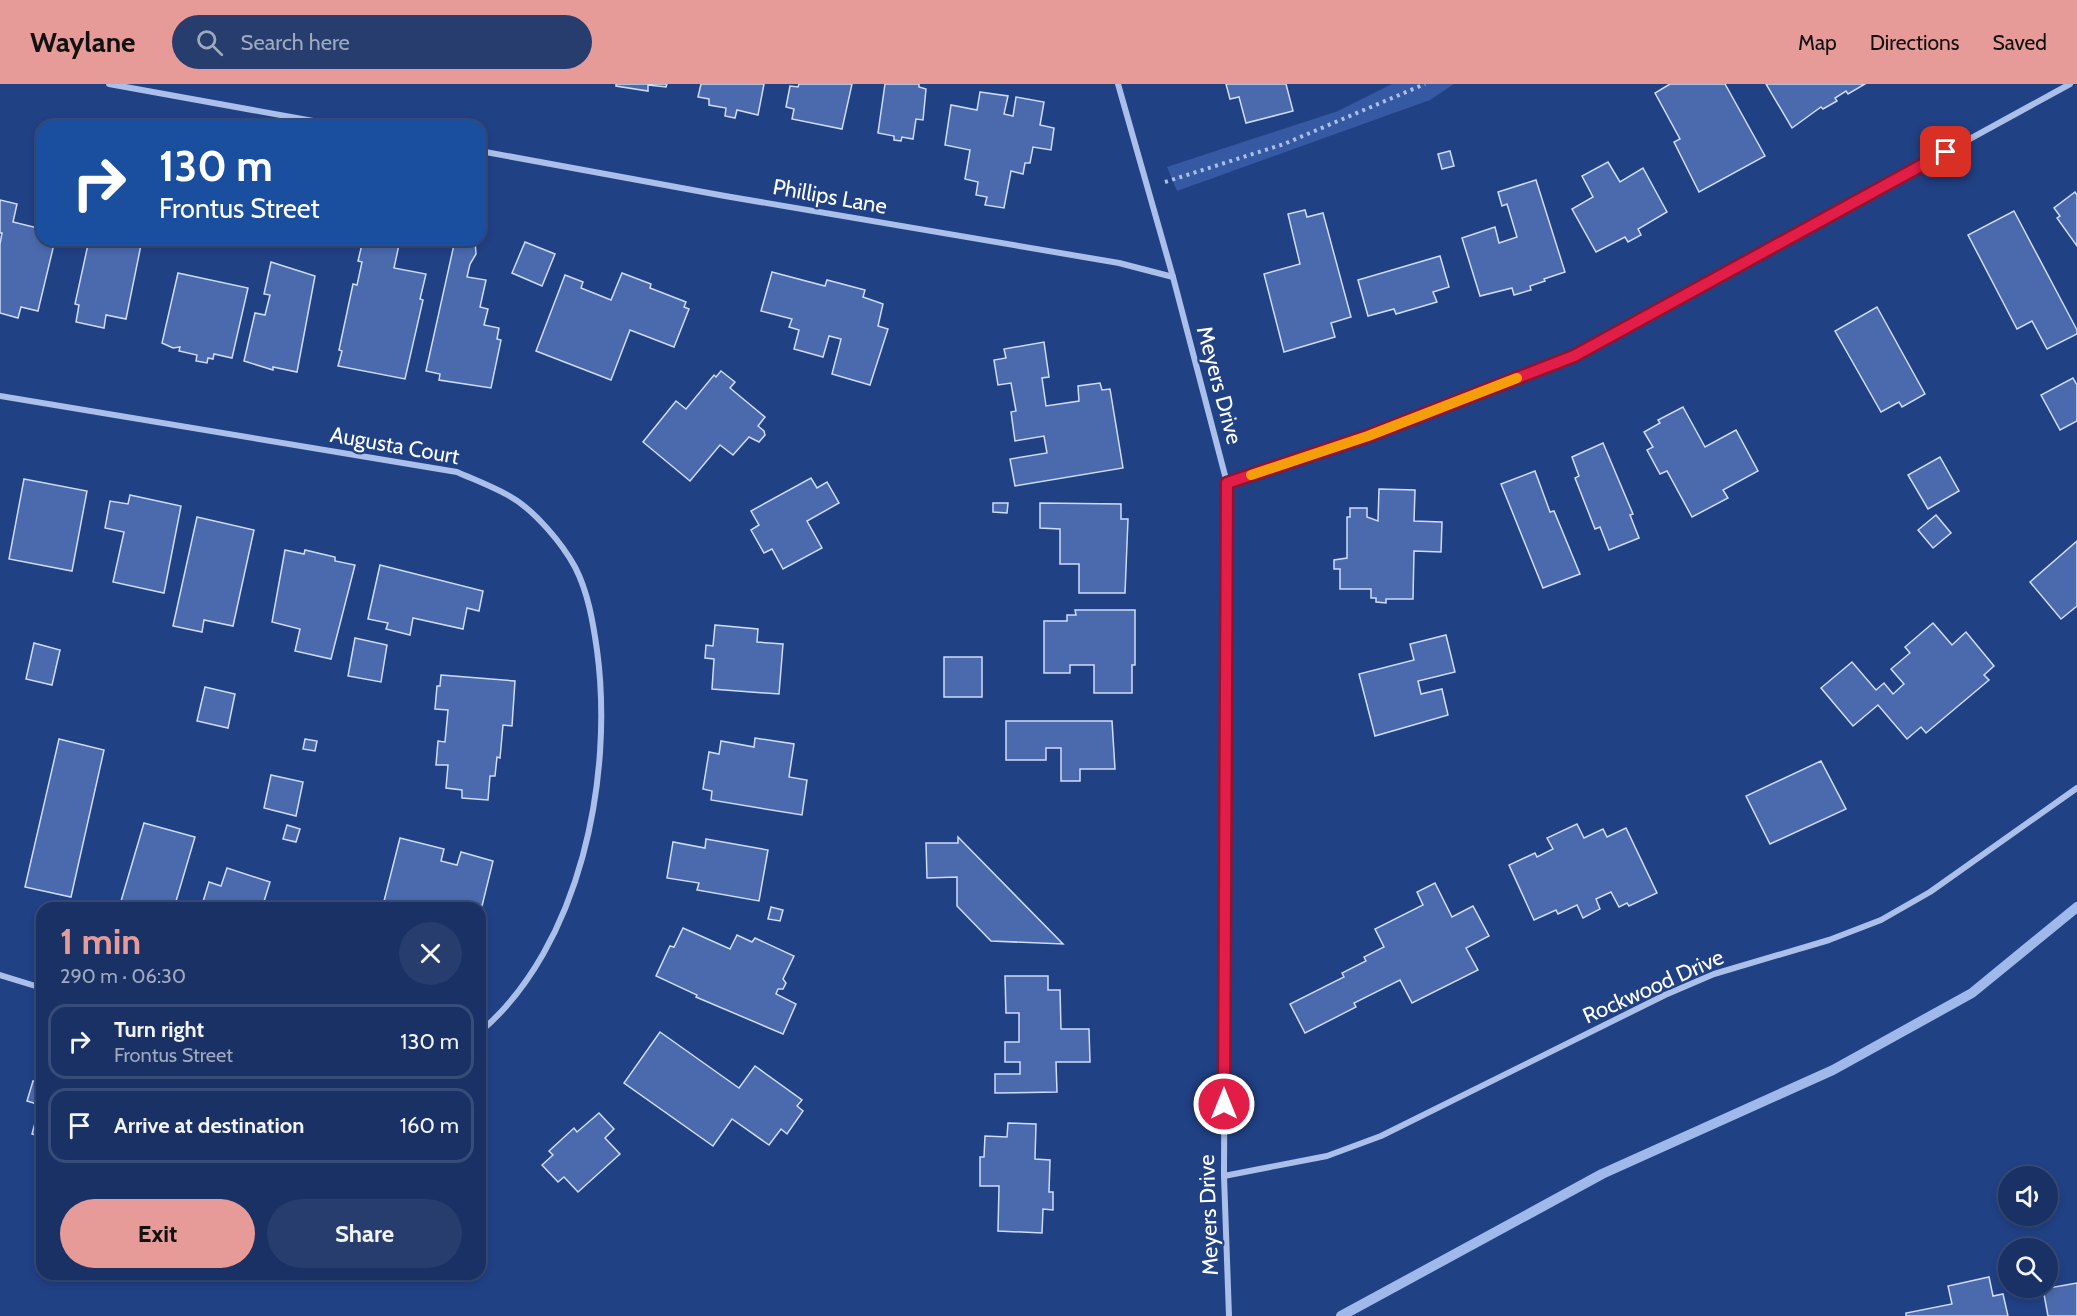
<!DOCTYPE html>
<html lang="en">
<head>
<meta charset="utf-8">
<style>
	:root { --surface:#193164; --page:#263d6d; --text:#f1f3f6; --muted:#9fa9bf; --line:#374c78; --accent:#e69b98 }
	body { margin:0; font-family:Cabin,sans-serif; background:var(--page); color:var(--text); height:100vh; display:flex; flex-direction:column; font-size:22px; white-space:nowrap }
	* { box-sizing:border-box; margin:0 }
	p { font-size:20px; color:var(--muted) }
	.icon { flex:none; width:33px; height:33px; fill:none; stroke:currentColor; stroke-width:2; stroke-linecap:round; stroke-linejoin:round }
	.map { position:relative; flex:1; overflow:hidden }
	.details { position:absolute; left:36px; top:818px; width:450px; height:378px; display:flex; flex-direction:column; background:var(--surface); border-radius:18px; box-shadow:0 3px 9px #0003,0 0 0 2px var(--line) }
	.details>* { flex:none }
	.top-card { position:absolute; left:36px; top:36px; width:450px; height:126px; border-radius:18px; box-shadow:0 3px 9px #0003,0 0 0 2px var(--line); background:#1a4fa0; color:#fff; overflow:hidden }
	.controls { position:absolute; left:1998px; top:1082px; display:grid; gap:12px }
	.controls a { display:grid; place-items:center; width:60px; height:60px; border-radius:50%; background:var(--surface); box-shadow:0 3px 9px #0003,0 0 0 2px var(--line); font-size:30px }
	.pin { position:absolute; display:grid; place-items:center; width:51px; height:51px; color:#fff; margin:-26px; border-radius:12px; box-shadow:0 3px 9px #0006 }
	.me { position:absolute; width:66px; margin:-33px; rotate:0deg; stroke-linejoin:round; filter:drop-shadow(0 0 4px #0008) }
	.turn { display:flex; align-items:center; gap:21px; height:126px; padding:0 24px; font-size:27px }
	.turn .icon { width:78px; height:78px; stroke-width:2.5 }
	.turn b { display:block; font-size:42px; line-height:51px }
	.round { display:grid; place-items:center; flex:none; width:63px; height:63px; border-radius:32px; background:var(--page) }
	.summary { display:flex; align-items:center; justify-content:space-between; height:102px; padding:0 24px }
	h1 { font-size:36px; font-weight:700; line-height:45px; color:var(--accent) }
	.button { display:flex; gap:12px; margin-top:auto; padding:12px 24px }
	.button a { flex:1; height:69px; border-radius:36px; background:var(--accent); color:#111; font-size:24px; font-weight:700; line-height:69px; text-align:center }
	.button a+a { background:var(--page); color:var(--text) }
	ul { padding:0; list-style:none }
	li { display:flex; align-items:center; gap:18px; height:75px; margin:0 12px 9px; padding:0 12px; border:3px solid var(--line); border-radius:18px }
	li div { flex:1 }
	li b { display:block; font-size:22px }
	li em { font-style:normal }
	header { display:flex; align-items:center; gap:36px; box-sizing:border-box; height:84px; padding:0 30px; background:var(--accent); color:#111 }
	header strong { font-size:28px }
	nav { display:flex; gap:33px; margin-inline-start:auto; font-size:21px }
	.search { width:420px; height:54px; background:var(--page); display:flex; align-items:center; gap:15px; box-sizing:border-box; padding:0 21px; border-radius:33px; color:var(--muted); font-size:22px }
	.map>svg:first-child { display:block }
</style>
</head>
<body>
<header>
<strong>Waylane</strong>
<div class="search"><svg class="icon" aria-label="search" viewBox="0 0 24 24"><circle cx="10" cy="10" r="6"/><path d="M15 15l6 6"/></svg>Search here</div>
<nav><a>Map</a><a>Directions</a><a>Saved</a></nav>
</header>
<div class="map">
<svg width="2077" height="1232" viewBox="0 0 2077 1232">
	<rect width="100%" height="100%" fill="#214185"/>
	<path fill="#3559a2" d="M1392,0H1454L1430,16L1177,107L1167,83L1338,27Z"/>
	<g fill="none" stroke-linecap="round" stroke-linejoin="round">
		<path stroke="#9eb9ea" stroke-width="10" d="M1341,1232L1602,1090L1833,986L1972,909L2077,823"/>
	</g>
	<g fill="#4a6aad" stroke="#cedcf7" stroke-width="1.5">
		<path d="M616,0H667L666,3L648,1V7L616,2Z"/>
		<path d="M701,0H764L758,31L737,26L735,34L725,32L726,24L709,21V15L698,13Z"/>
		<path d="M799,0H852L842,45L792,35L794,25L786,23L790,2L798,3Z"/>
		<path d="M885,0H919V3L926,5L923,36L916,35L913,55L902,53L901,57L894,56V52L878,49Z"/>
		<path d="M1226,0H1286L1293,27L1246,39L1239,13L1230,15Z"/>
		<path d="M1670,0H1725L1765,72L1699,108L1674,58L1680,55L1655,9Z"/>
		<path d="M1766,0H1865L1848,10L1846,7L1835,14L1837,17L1823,25L1821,23L1792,44Z"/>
		<path d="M980,8L1008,12L1004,30L1013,32L1016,13L1044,18L1040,41L1054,44L1051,66L1033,63L1030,79H1025L1023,90L1011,87L1004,124L985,121L987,113L976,111L978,98L965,95L970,66L945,61L951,21L977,26Z"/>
		<path d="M1450,67L1454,82L1442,85L1438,70Z"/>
		<path d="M1608,78L1620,98L1643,84L1667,128L1638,145L1641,151L1628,158L1625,153L1596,168L1572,125L1593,113L1582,92Z"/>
		<path d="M1536,96L1565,188L1544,195L1545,197L1530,202L1531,206L1514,211L1512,204L1480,212L1462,154L1495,143L1499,159L1517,153L1507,120L1502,122L1498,108Z"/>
		<path d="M2075,108L2077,111V162L2057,134L2060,132L2054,124Z"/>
		<path d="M0,116L17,120L13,138L42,145V156H55L38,227L21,223L18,234L0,229V160L2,149H0Z"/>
		<path d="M1305,126L1307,133L1323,129L1351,233L1331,239L1335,253L1284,268L1264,190L1300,180L1288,130Z"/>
		<path d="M2014,127L2077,246V250L2047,265L2032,237L2017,245L1968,151Z"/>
		<path d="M89,156H142L126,235L106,231L104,244L76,238L79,221L75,220Z"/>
		<path d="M363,156H400L394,184L426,190L420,215L423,216L405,295L338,282L342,267L339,266L353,200L357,201L362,178L358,177Z"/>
		<path d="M455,156H475L476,170L470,180L467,193L486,196L480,223L488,225L484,241L499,244L497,255L501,256L491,304L439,296L440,290L426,287Z"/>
		<path d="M525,158L555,170L542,202L512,189Z"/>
		<path d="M1440,172L1449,203L1433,208L1437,218L1396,230L1394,225L1368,232L1358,196Z"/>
		<path d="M271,178L315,192L297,288L273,283V286L244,277L255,229L265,231L270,211L264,210Z"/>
		<path d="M772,188L825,202L827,196L865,206L863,213L883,220L878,242L888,245L870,301L832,290L841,255L829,252L823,273L794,265L799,246L789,243L792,235L761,227Z"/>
		<path d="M178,189L248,204L232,274L214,270L213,275L208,274L207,279L196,277L197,271L179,267L180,263L173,264L162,259Z"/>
		<path d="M622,189L651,200L650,204L686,218L684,223L689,225L674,263L630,246L611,296L536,267L565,191L583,198L581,204L611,216Z"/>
		<path d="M1877,223L1925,310L1902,323L1899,318L1881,328L1835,247Z"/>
		<path d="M1044,258L1049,293L1042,294L1046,322L1079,317L1078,302L1100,299L1102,306L1110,305L1123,384L1015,402L1010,375L1047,369L1044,352L1015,357L1011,328L1016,327L1011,299L998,301L994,276L1006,274L1004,265Z"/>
		<path d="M721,287L735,298L730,304L765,333L758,342L764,347L765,351L759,358L749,353L733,371L720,361L690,397L643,358L676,317L686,325L714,291L716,293Z"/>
		<path d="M2073,294L2077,301V337L2060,346L2041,311Z"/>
		<path d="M1683,323L1705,363L1736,346L1758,387L1723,406L1728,414L1692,433L1667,387L1660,390L1647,366L1653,363L1644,348L1660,339L1658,336Z"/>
		<path d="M1603,359L1633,430L1630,431L1639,454L1609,466L1600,443L1595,445L1575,394L1579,392L1572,373Z"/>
		<path d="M1940,373L1959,407L1928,425L1908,391Z"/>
		<path d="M1535,387L1550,428L1554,427L1580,490L1543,504L1501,400Z"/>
		<path d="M811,394L817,404L827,398L839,419L807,437L822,464L783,485L772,465L764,469L751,446L759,441L751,427Z"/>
		<path d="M24,395L87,407L72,487L9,475Z"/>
		<path d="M1379,405L1415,406L1414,437L1442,438L1441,468L1414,467L1413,515H1386V519L1376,518V514H1371V505H1340V485H1334V476L1347,474V433H1350V424H1367V433L1378,437Z"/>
		<path d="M130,411L181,422L164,509L113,498L124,448L105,444L110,417L128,420Z"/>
		<path d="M993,419H1008L1007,429L993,428Z"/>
		<path d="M1040,419L1121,420V435H1128L1125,509H1079V480H1060V445L1040,444Z"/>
		<path d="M1936,431L1951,449L1933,464L1918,446Z"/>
		<path d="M197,433L254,446L233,542L204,536L202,548L173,542Z"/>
		<path d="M2077,457V522L2061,535L2030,498Z"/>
		<path d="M285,466L304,470L305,466L335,473V477L355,481L331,575L295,567L300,545L272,538Z"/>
		<path d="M380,481L483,507L479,527L467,524L463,545L413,534L410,551L386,545L388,539L368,535Z"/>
		<path d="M1075,526H1135V581H1132V609H1094V581H1070V589H1044V537H1067V531H1076Z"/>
		<path d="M1933,539L1952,561L1966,548L1994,582L1984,591L1989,596L1926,649L1921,643L1907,655L1878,621L1853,642L1821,604L1852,578L1876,606L1884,599L1893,610L1904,600L1891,585L1910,569L1905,563Z"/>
		<path d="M715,541L758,545L757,558L783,560L779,610L712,605L714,575L705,574L706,561L713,562Z"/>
		<path d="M1446,551L1455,588L1418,597L1421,610L1442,605L1448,631L1375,652L1359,590L1414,576L1410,560Z"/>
		<path d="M355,554L387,561L381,598L348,592Z"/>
		<path d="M34,559L60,566L52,601L26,595Z"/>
		<rect x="944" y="573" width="38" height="40"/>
		<path d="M441,591L515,597L512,642L503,641L500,674L497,673L495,692H490L488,716L462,714V706L446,704L448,681H436L438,657L445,658L448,626L435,625L437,602H440Z"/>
		<path d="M205,603L235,610L228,644L197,637Z"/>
		<path d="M1006,637H1112L1115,685H1080V697H1061V664H1046V676H1006Z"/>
		<path d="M755,654L794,660L789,693L807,696L802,731L711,716L712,707L703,705L709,668L719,670L721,657L754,663Z"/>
		<path d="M59,655L104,666L71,813L25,803Z"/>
		<path d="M305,655L317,657L315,667L303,665Z"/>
		<path d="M1821,677L1846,725L1770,760L1746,712Z"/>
		<path d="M271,691L303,698L296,732L264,724Z"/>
		<path d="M144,739L195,753L174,824H119Z"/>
		<path d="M1577,740L1584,754L1603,745L1607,753L1626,744L1657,809L1629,822L1627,819L1619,823L1611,808L1596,815L1600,825L1583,834L1577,821L1558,830L1556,826L1534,836L1509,781L1535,769L1537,773L1553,765L1547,754Z"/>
		<path d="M287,741L300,745L296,758L283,755Z"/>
		<path d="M958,753L1063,860L991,857L957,822V793L927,794L926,759H958Z"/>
		<path d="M400,754L444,765L441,777L457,781L461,768L493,777L482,822L472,819L471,824H393L383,821Z"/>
		<path d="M706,755L768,766L759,817L697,806L699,799L667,794L673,758L705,764Z"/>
		<path d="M227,784L270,798L262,824H201L209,798L221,802Z"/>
		<path d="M1435,799L1452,833L1473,822L1489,852L1466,864L1478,886L1412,919L1400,896L1354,919L1356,923L1305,949L1290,920L1344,893L1342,889L1366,877L1364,873L1384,863L1375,845L1423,821L1417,808Z"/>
		<path d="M771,823L783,826L780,837L768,835Z"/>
		<path d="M683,844L730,865L737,851L752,858L755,854L794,872L783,895L786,899L783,905H778L776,910L796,920L783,950L696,913L697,911L656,892L670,862L674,863Z"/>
		<path d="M1005,892H1048V906H1060L1061,945H1089L1090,978H1056L1057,1008L995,1009V990H1020V978H1005V958H1019V929H1006Z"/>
		<path d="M660,948L739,1004L755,982L802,1016L797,1022L803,1027L787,1050L781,1045L769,1061L732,1035L713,1062L624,999Z"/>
		<path d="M33,997L42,1000V1053L32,1050L40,1021L27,1017Z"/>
		<path d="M599,1029L614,1045L605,1054L620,1070L578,1108L564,1093L558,1098L542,1081L553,1071L549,1067L574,1044L577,1048Z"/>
		<path d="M1008,1039L1036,1040L1035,1075L1050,1076L1049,1108H1053V1126L1043,1125L1042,1149L998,1147L999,1102H980V1073H984L985,1052L1007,1053Z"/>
		<path d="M1989,1193L1993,1212L2003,1210L2008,1232H1906V1229L1952,1220L1948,1202Z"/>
		<path d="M2077,1199V1232H2048L2043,1205Z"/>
	</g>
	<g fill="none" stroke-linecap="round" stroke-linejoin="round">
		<path stroke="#aabfe9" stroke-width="4" stroke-dasharray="3 4.5" stroke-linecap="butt" d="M1165,98L1284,60L1425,0"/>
		<g stroke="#aabfe9" stroke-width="6">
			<path d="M109,0L341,42"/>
			<path d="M1118,0L1173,193L1227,399L1224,1092L1229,1232"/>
			<path d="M480,67L725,112L1119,179L1173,193"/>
			<path d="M0,312L457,388C475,396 494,403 511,413C534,426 562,459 575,483C588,508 593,538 597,566C614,692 581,862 480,948"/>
			<path d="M1227,399L1368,352L1574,272L2070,0"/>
			<path d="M0,891L42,904"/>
			<path d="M1224,1092L1327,1072L1381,1052L1665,911L1714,890L1829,856L1881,836L1930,808L2077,704"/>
		</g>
	</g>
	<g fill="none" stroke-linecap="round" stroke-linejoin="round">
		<g stroke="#92132f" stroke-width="15">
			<path id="route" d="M1224,1020L1227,399L1368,352L1574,272L1946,68"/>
		</g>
		<use href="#route" stroke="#e11d48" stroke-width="10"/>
		<path stroke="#f59e0b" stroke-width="10" d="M1251,391L1368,352L1517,294"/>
	</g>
	<g text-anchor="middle" stroke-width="4.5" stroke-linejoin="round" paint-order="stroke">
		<g font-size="22" fill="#fff" stroke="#214185">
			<text transform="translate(830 112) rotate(10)" y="8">Phillips Lane</text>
			<text transform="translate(1220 301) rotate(75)" y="8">Meyers Drive</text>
			<text transform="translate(395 361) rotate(10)" y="8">Augusta Court</text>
			<text transform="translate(1653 902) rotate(-24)" y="8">Rockwood Drive</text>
			<text transform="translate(1208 1131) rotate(-92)" y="8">Meyers Drive</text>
		</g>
	</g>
</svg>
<div class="controls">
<a><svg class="icon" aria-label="sound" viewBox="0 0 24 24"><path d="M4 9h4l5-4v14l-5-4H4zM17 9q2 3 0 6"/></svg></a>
<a><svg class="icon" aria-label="search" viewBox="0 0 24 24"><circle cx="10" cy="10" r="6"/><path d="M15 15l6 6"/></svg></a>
</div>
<div class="pin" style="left:1946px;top:68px;background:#d93025"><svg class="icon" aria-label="arrive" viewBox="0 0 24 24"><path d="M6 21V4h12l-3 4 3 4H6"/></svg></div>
<svg class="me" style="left:1224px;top:1020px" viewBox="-20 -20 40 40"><circle r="17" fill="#e11d48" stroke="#fff" stroke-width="3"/><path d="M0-11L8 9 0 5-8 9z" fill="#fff"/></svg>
<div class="top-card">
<div class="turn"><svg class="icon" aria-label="right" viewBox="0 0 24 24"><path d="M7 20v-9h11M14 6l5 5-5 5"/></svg><div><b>130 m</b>Frontus Street</div></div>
</div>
<section class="details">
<div class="summary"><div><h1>1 min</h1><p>290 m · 06:30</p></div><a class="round"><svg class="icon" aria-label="close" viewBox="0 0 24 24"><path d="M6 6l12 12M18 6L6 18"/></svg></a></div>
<ul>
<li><svg class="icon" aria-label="right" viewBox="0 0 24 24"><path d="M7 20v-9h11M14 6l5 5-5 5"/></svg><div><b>Turn right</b><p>Frontus Street</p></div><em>130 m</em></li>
<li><svg class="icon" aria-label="arrive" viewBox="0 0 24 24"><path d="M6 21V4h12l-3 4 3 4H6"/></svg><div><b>Arrive at destination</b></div><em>160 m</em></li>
</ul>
<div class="button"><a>Exit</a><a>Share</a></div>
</section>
</div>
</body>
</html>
